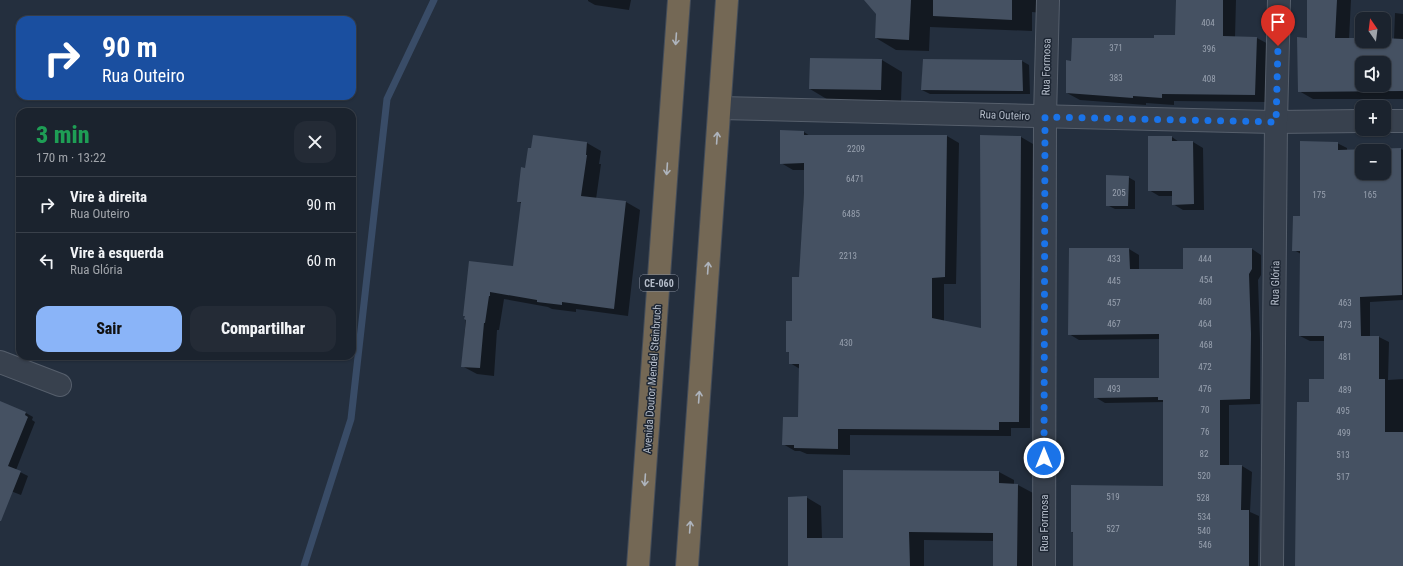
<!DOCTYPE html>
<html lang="pt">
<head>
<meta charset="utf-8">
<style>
	:root { --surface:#1b232e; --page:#242b36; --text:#f1f3f6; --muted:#a0a4aa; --line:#39404a; --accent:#8ab4f8 }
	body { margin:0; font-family:"Roboto Condensed",sans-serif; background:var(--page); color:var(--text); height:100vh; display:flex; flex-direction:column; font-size:15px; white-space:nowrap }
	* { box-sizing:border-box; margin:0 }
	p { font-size:13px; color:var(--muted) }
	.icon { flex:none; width:22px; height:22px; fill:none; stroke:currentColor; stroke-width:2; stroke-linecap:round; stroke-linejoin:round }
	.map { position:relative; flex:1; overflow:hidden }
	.drawer { position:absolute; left:16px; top:108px; width:340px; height:252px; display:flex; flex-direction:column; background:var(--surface); border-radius:12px; box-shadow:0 1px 3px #0004,0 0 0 1px var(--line) }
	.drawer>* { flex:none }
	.guide { position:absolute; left:16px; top:16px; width:340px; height:84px; border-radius:12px; box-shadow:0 1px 3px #0004,0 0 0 1px var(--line); background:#1a4fa0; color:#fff; overflow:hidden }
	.needle { width:26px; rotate:346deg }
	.fabs { position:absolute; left:1355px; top:12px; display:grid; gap:8px }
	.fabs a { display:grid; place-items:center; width:36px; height:36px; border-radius:8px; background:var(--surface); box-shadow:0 1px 3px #0004,0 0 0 1px var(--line); font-size:20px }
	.pin { position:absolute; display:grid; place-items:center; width:34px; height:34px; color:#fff; margin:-41px -17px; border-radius:50% 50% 50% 0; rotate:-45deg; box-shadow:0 0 4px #0007 }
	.pin .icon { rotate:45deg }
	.me { position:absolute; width:44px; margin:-22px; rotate:0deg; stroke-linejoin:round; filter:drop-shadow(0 0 3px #0008) }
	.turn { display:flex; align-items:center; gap:14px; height:84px; padding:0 20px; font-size:18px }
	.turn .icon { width:52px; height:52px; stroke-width:2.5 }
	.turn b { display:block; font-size:28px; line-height:34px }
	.round { display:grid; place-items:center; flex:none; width:42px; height:42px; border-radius:12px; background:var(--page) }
	.head { display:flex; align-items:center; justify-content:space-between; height:68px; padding:0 20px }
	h1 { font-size:24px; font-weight:800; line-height:30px; color:#1e9e55 }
	.action { display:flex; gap:8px; margin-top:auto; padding:8px 20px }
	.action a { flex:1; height:46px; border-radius:12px; background:var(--accent); color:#111; font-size:16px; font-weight:800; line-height:46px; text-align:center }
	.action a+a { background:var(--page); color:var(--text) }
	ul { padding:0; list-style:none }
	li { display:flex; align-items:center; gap:12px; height:56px; padding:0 20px; border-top:1px solid var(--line) }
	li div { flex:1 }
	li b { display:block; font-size:15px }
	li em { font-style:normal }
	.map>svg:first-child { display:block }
</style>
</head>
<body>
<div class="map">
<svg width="1403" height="566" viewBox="0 0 1403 566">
	<rect width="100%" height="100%" fill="#242f3e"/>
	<g fill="#0007" fill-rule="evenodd">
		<path d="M588,0H631L629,10L595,5L588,1Z"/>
		<path d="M867,0H1044L1043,13L1032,12V31L930,27L929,51L896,50L876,38L878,14Z"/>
		<path d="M1177,0H1236L1235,37L1257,38L1270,45L1268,102L1174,101V105L1146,103V105L1080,100L1067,93L1072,62L1155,39L1176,36Z"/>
		<path d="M1308,0H1351L1349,39H1362V41H1384V39H1394L1395,13L1403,14V99H1313L1299,91L1308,39ZM1362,63H1384V85H1362Z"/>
		<path d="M811,59L882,60L902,72L901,101H830L810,89Z"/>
		<path d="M1022,61L1029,65L1030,94H930L922,90Z"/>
		<path d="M781,131L804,132L810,136H947L959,143L956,284H944V321L982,330L1021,137L1033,144L1030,428H1011V436L850,435V455L807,454L800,451H795L783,444L799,418L800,369L790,363V353L787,351L793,322L800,278L805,170H793L781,163Z"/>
		<path d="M1172,137L1179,142H1193L1203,148L1204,210H1183L1173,204V196H1159L1149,190Z"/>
		<path d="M587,143L601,151L599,164H601L596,199L626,202L640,210L628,316L576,309V312L552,309L548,307L504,299L499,330H497L494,376L477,374L462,366L466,316L514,267L522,204L518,201L526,169Z"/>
		<path d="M1337,143L1347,148V151L1401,149L1403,150V300L1370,302V337H1379L1389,342L1388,380L1403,379V566H1296L1310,403L1325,380V341H1310L1300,336L1301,254L1294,250L1301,217ZM1362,151H1384V173H1362Z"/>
		<path d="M1128,177L1135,181V209H1115L1107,205Z"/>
		<path d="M1129,249L1139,255V270H1184L1252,249L1261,255V275L1258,280L1260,340V404L1229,405V466H1242L1252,472L1250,512L1259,516L1258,566H1074V533L1072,532L1164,487V402L1105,403L1095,397L1160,379V339L1079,340L1069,334Z"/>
		<path d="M0,402L26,413L33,417L32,420L35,422L16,470L28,476L21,495L8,490L0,510Z"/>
		<path d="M999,472L1014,480V485H1018L1033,493L1032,566H994V541L924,540V566H789L806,497L821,506L822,539H844Z"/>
	</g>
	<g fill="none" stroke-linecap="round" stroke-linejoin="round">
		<path stroke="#394c67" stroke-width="7" d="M304,566L351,419L387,99L434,0"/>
	</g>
	<g fill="#455162" fill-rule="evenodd">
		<path d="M864,0H911L909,40L875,38L876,14Z"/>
		<path d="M933,0H1012V20L933,16Z"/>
		<path d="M1176,0H1223V36L1257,37L1255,95L1162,94V98L1133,96V98L1066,93V60L1071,61L1072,38H1154V35H1175Z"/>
		<path d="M1307,0H1337L1335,38H1362V41H1384V38L1403,39V91L1298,92L1297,37L1307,38ZM1362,63H1384V85H1362Z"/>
		<path d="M810,58L882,59L881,90L809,89Z"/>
		<path d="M923,59L1022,60L1023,91L921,90Z"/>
		<path d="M780,130L804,131V135H947L945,277L932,278V318L981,328L980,135L1021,136L1019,422H999V430L838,429V449L794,448V445H782L783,417H798L799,364H789V352H786V321H792V277H799L804,192V163L780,164Z"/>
		<path d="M533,135L587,142L586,155H587L581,196L626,201L614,309L562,302V305L537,302V300L490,292V296H489L485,323H484L480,368L461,367L466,320L464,319L465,316H463L469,261L513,266L521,202H517L521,167L525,168L528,148H531Z"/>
		<path d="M1148,136H1172V141H1193L1194,204L1172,205V191H1148Z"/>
		<path d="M1300,141L1338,142V150L1401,148L1402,295L1360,297L1361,336H1379V379H1385V432H1403V566H1295L1297,402H1309V379H1324V336H1299L1300,251H1292L1293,216H1300ZM1362,151H1384V173H1362Z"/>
		<path d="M1106,175L1129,176L1128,206H1106Z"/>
		<path d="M1069,248H1129L1130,269H1183V248H1252V269L1249,274L1251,334L1250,399L1220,400V465H1242L1241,510H1249V566H1073V532H1071V485L1163,486V400H1158V397L1094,398V378H1159V334L1068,335Z"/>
		<path d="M0,401L26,412L25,415L28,417L8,466L21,471L1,521H0Z"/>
		<path d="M843,470L999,471V483L1018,484L1017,566H993V533L909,532L910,566H788V497L807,496V538H843Z"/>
	</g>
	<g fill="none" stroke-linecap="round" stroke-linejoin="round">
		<g stroke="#565f6c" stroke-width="24">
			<g id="street">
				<path d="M720,108L1276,122L1362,121"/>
				<path d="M1384,121H1403"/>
				<path d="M0,362L60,385"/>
				<path d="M1044,566L1045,117L1048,0"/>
				<path d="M1272,566L1276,122L1279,0"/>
			</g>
		</g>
		<g stroke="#434c59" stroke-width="24">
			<g id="highway">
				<path d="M638,566L679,0"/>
				<path d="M687,566L727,0"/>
			</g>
		</g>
		<use href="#street" stroke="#38414e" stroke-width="22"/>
		<use href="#highway" stroke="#746855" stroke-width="22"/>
	</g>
	<defs><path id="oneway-shaft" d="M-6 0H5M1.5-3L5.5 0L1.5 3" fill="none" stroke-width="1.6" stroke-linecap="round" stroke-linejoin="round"/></defs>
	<g stroke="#aeb4bd">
		<use href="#oneway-shaft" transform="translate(676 39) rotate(94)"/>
		<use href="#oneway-shaft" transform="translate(717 138) rotate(-86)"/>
		<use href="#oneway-shaft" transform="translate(667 169) rotate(94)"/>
		<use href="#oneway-shaft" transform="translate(708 268) rotate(-86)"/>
		<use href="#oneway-shaft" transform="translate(699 397) rotate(-86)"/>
		<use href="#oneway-shaft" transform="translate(645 480) rotate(94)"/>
		<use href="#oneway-shaft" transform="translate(690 527) rotate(-86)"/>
	</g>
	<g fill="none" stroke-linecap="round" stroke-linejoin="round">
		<path stroke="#1a73e8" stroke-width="7" stroke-dasharray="0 12.6" d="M1044,458L1045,117L1276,122L1278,46"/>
	</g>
	<g text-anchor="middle" stroke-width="3" stroke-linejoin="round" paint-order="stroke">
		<g font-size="9" fill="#98a1af">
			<text x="1208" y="26">404</text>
			<text x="1116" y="51">371</text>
			<text x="1209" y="52">396</text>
			<text x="1116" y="81">383</text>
			<text x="1209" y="82">408</text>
			<text x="856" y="152">2209</text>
			<text x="855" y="182">6471</text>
			<text x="1119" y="196">205</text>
			<text x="1319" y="198">175</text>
			<text x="1370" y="198">165</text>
			<text x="851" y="217">6485</text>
			<text x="848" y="259">2213</text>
			<text x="1114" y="262">433</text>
			<text x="1205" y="262">444</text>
			<text x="1206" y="283">454</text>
			<text x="1114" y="284">445</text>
			<text x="1205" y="305">460</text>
			<text x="1114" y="306">457</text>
			<text x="1345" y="306">463</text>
			<text x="1114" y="327">467</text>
			<text x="1205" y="327">464</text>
			<text x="1345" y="328">473</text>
			<text x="846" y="346">430</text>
			<text x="1206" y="348">468</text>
			<text x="1345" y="360">481</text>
			<text x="1205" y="370">472</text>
			<text x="1114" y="392">493</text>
			<text x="1205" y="392">476</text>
			<text x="1345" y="393">489</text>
			<text x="1205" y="413">70</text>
			<text x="1343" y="414">495</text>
			<text x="1205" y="435">76</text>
			<text x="1344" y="436">499</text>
			<text x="1204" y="457">82</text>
			<text x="1343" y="458">513</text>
			<text x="1204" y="479">520</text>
			<text x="1343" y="480">517</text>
			<text x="1113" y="500">519</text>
			<text x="1203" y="501">528</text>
			<text x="1204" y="520">534</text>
			<text x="1113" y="532">527</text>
			<text x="1204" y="534">540</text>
			<text x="1205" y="548">546</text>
		</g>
		<rect fill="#1d2633" stroke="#878f9c" stroke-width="1" x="640" y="275" width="38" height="16" rx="3"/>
		<g font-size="10" font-weight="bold" fill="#b4bcc9">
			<text x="659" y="287">CE-060</text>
		</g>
		<g font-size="11" fill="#b4bcc9" stroke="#1d2633">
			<text transform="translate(1046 67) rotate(-89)" y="4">Rua Formosa</text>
			<text transform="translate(1005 115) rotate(2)" y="4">Rua Outeiro</text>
			<text transform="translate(1275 283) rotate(-89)" y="4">Rua Glória</text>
			<text transform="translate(652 379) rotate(-86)" y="4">Avenida Doutor Mendel Steinbruch</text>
			<text transform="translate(1044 523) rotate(-90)" y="4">Rua Formosa</text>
		</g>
	</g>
</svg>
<div class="fabs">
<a><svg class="needle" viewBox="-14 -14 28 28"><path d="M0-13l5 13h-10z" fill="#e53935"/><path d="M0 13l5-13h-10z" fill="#a0a4aa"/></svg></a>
<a><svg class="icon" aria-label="sound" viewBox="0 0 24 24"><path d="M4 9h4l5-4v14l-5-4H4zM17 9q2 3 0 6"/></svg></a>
<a>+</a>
<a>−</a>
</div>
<div class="pin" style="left:1278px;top:46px;background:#d93025"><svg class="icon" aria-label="arrive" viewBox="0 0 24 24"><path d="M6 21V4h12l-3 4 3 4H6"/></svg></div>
<svg class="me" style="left:1044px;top:458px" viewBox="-20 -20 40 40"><circle r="17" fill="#1a73e8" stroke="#fff" stroke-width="3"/><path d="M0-11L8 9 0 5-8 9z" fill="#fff"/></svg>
<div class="guide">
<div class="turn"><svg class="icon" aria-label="right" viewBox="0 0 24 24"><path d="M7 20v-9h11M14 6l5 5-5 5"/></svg><div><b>90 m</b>Rua Outeiro</div></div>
</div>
<section class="drawer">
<div class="head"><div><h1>3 min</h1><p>170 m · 13:22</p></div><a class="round"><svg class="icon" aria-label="close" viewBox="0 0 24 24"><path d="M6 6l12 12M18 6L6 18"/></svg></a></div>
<ul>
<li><svg class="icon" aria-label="right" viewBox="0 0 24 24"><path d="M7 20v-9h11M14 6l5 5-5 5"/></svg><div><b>Vire à direita</b><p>Rua Outeiro</p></div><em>90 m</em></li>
<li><svg class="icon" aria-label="left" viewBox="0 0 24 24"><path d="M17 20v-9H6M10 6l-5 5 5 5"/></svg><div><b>Vire à esquerda</b><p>Rua Glória</p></div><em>60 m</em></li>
</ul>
<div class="action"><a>Sair</a><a>Compartilhar</a></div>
</section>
</div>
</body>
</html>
